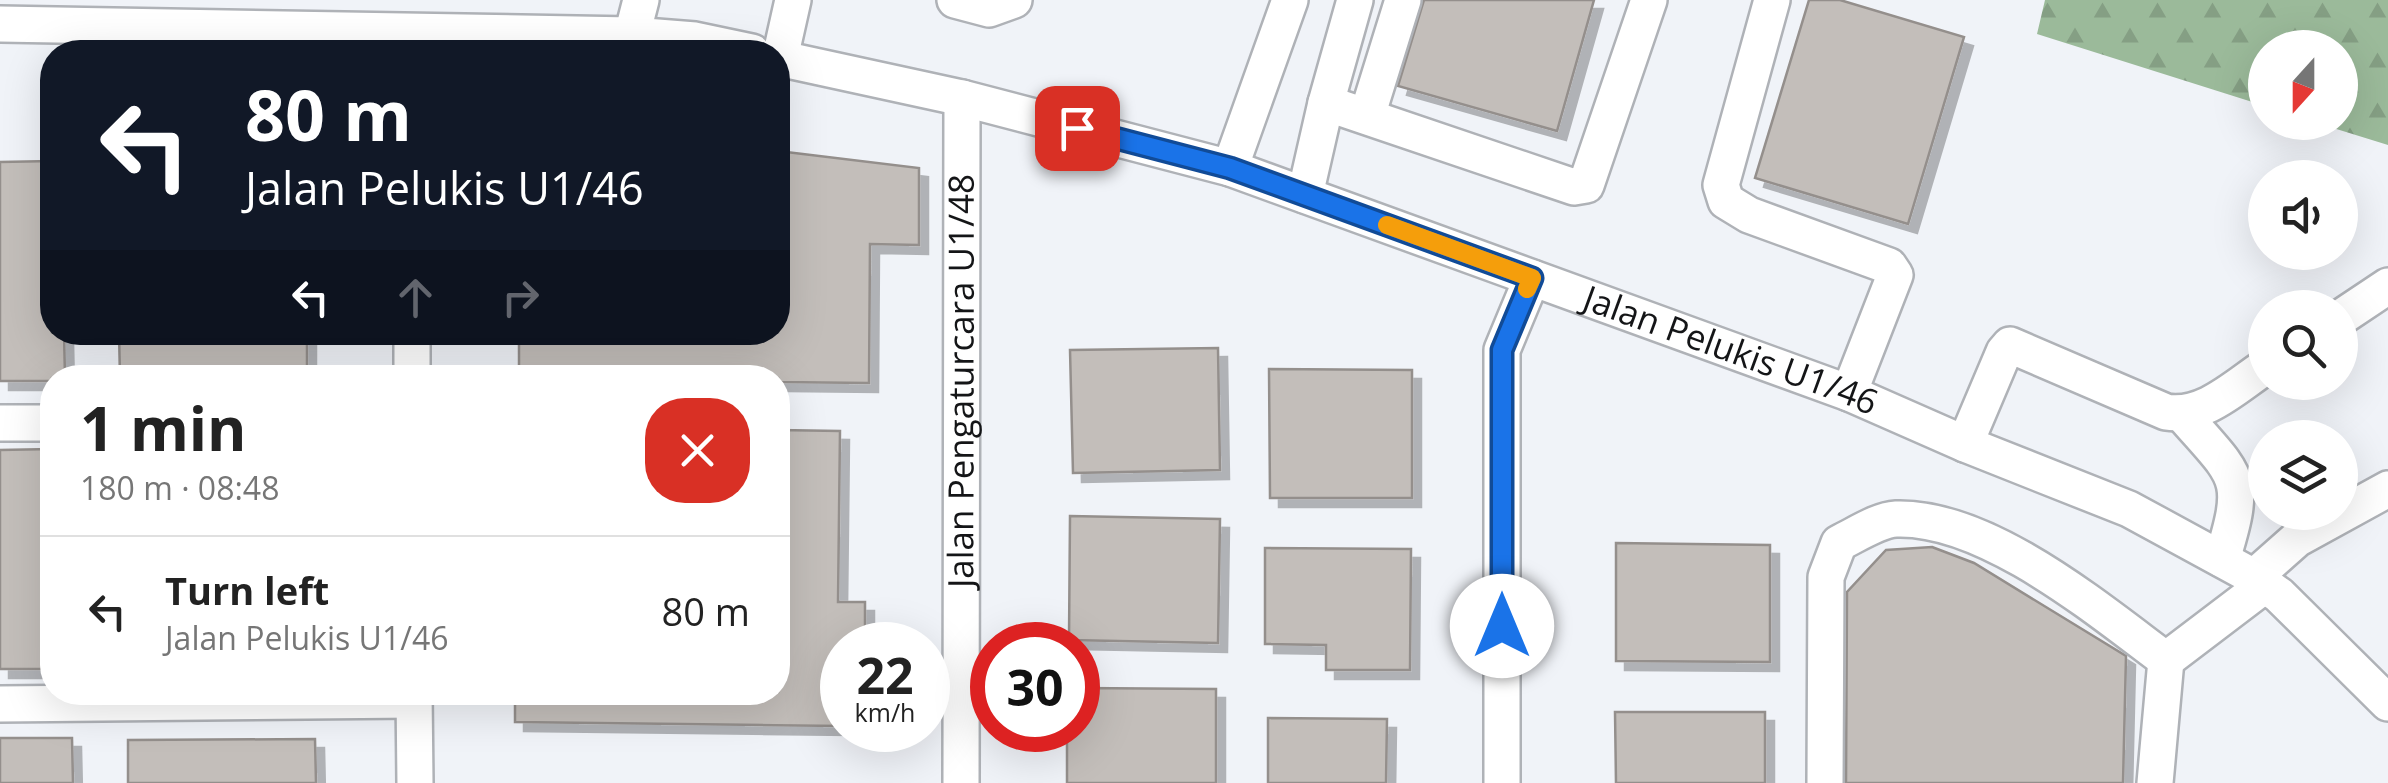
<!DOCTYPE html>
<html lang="en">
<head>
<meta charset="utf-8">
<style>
	:root { --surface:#fff; --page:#f2f2f2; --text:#222; --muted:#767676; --line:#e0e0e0 }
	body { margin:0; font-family:"Open Sans",sans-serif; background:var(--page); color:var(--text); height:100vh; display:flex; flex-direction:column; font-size:38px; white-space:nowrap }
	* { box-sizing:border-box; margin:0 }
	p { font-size:32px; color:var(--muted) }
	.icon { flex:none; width:55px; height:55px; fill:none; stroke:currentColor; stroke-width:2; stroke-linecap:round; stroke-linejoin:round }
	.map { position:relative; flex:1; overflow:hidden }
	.details { position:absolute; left:40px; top:365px; width:750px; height:340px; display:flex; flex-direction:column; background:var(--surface); border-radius:40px; box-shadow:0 10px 40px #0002 }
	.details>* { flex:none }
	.hud { position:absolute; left:40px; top:40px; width:750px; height:305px; border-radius:40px; box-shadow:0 10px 40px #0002; background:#111827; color:#fff; overflow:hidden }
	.needle { width:65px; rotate:201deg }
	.fabs { position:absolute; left:2248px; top:30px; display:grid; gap:20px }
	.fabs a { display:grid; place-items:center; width:110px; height:110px; border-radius:50%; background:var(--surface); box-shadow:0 10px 40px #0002; font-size:50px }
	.speed { position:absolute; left:820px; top:622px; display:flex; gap:20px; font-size:50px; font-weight:700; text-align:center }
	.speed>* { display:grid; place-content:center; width:130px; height:130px; border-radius:50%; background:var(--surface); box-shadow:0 10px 40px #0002; line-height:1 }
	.speed small { font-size:25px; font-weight:400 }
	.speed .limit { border:15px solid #d22; background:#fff; color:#111 }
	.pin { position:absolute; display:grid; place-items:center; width:85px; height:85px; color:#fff; margin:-42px; border-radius:20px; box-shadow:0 5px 15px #0006 }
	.me { position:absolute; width:110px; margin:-55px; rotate:0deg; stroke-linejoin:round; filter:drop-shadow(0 0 8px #0008) }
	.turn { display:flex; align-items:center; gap:35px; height:210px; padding:0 40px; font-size:45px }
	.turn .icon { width:130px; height:130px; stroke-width:2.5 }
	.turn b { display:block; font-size:70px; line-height:85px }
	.lanes { display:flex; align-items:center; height:95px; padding:0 40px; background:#0003; justify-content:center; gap:50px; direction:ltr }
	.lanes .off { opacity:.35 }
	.round { display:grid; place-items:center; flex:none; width:105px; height:105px; border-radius:40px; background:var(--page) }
	.summary { display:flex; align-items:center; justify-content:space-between; height:170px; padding:0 40px }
	h1 { font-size:60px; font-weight:700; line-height:75px }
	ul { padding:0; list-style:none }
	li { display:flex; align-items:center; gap:30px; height:150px; padding:0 40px; border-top:2px solid var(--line) }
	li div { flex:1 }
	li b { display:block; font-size:38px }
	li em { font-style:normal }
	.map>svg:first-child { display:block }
</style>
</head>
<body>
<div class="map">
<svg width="2388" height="783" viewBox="0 0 2388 783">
	<defs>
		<pattern id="forest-firs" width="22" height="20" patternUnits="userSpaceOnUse" patternTransform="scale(2.5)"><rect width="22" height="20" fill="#9bba9a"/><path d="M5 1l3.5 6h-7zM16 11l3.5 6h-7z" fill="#859f84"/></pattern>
		<filter id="shadow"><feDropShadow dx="9" dy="9" stdDeviation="0" flood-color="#0004"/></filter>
	</defs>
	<rect width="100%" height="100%" fill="#f0f3f8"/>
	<path fill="url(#forest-firs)" d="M2045,0H2388V145L2317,123L2340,122V48H2265V106L2037,34Z"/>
	<g fill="#c3beba" stroke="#948f8c" stroke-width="2.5" filter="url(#shadow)">
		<path d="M1424,0H1594L1557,131L1398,86Z"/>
		<path d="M1809,0H1840L1964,37L1908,224L1755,178Z"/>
		<path d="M778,151L919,168V245L870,244L869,383L778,382V378H519V332H778Z"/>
		<path d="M52,161V332H64L65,378H52V381H0V162Z"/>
		<path d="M119,332H307V378H120Z"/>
		<path d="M1218,348L1220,470L1073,473L1070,350Z"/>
		<path d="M1269,369L1412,370V498H1270Z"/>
		<path d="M778,430L840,431L838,602H865V645H842V726L515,722V692H778Z"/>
		<path d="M52,449V669H0V450Z"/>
		<path d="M1070,516L1220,519L1218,643L1069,640Z"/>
		<path d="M1616,543L1770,545V662L1616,661Z"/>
		<path d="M1932,547L1974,563L2126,656L2123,783H1846L1847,592L1886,550Z"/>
		<path d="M1265,548L1411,549L1410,670H1326V645L1265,644Z"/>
		<path d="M1078,688L1216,689V783H1067V730H1078Z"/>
		<path d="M1615,712H1765V783H1616Z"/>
		<path d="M1268,718L1387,719L1386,783H1268Z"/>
		<path d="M0,738H72L73,783H0Z"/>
		<path d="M315,739L316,783H128V740Z"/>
	</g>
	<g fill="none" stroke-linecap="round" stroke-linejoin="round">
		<g stroke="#afb2b7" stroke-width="40">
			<g id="minor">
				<path d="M955,0L989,9L1014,0"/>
				<path d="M1772,0L1721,185L1726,201L1749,215L1889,266L1895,275L1849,393"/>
				<path d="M0,24L632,35L695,40L752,52"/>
				<path d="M632,35L641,0"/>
				<path id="s1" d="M778,58L962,98L1230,168L1849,393L1965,444L2129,509L2254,577L2279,595L2388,703"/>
				<path d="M780,58L793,0"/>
				<path d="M1326,103L1574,187L1586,185L1649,0"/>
				<path d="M1367,116L1403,0"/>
				<path d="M1230,168L1290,0"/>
				<path d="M1305,195L1326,103L1355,0"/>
				<path d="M2340,318L2388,286"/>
				<path d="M412,332V378"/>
				<path d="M2183,415C2238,478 2248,476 2222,559"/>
				<path d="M0,423H52"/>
				<path d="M1965,444L2004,352L2010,345L2166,412C2204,418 2235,387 2265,367"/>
				<path d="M2254,577L2297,539L2388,489"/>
				<path d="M414,692L415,783"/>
				<path d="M0,704L414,700"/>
				<path id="s2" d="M961,783L962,98"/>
				<path d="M1502,783V350L1532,278"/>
				<path d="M1825,783L1826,577L1839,543C1856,535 1878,520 1896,519C1986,516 2096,608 2166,660L2266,584"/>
				<path d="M2155,783L2166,660"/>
			</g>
		</g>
		<use href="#minor" stroke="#fff" stroke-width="35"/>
	</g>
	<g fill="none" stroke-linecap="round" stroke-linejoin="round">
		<g stroke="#114b97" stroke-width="25">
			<path id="route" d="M1077,128L1230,168L1532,278L1502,350V626"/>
		</g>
		<use href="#route" stroke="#1a73e8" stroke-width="18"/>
		<path stroke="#f59e0b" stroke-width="18" d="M1387,225L1532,278L1527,289"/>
	</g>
	<g text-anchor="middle" stroke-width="9" stroke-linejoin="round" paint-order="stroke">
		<g font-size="35" fill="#141517" stroke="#fff">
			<text dy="12" stroke="none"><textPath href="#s1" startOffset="998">Jalan Pelukis U1/46</textPath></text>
			<text dy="12" stroke="none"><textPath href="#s2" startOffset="402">Jalan Pengaturcara U1/48</textPath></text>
		</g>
	</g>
</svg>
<div class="fabs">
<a><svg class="needle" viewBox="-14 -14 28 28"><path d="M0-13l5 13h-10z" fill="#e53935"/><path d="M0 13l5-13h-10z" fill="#767676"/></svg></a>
<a><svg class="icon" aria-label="sound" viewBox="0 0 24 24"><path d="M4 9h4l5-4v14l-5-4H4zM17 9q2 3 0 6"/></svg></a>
<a><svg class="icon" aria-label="search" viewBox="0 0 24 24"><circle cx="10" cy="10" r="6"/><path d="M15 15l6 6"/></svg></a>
<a><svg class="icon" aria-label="layers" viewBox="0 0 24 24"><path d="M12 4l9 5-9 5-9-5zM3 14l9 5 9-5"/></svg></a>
</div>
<div class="speed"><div>22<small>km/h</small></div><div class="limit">30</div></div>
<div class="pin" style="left:1077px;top:128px;background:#d93025"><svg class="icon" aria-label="arrive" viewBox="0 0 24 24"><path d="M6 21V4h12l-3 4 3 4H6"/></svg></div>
<svg class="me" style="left:1502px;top:626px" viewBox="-20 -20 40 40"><circle r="19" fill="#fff"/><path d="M0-13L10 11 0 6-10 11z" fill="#1a73e8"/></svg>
<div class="hud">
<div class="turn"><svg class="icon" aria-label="left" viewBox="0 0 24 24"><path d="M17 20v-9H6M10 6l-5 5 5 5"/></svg><div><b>80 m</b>Jalan Pelukis U1/46</div></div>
<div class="lanes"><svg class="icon" aria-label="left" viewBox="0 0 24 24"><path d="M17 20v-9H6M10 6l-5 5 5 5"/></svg><svg class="icon off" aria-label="ahead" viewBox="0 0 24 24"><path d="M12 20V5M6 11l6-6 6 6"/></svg><svg class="icon off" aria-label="right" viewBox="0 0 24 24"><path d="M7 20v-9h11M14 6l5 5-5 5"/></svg></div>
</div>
<section class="details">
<div class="summary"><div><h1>1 min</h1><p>180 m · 08:48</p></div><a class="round" style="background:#d93025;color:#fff"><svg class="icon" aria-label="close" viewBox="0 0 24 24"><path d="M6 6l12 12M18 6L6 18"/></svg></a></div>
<ul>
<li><svg class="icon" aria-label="left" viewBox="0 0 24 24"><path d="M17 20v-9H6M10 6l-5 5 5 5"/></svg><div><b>Turn left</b><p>Jalan Pelukis U1/46</p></div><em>80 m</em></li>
</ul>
</section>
</div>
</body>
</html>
